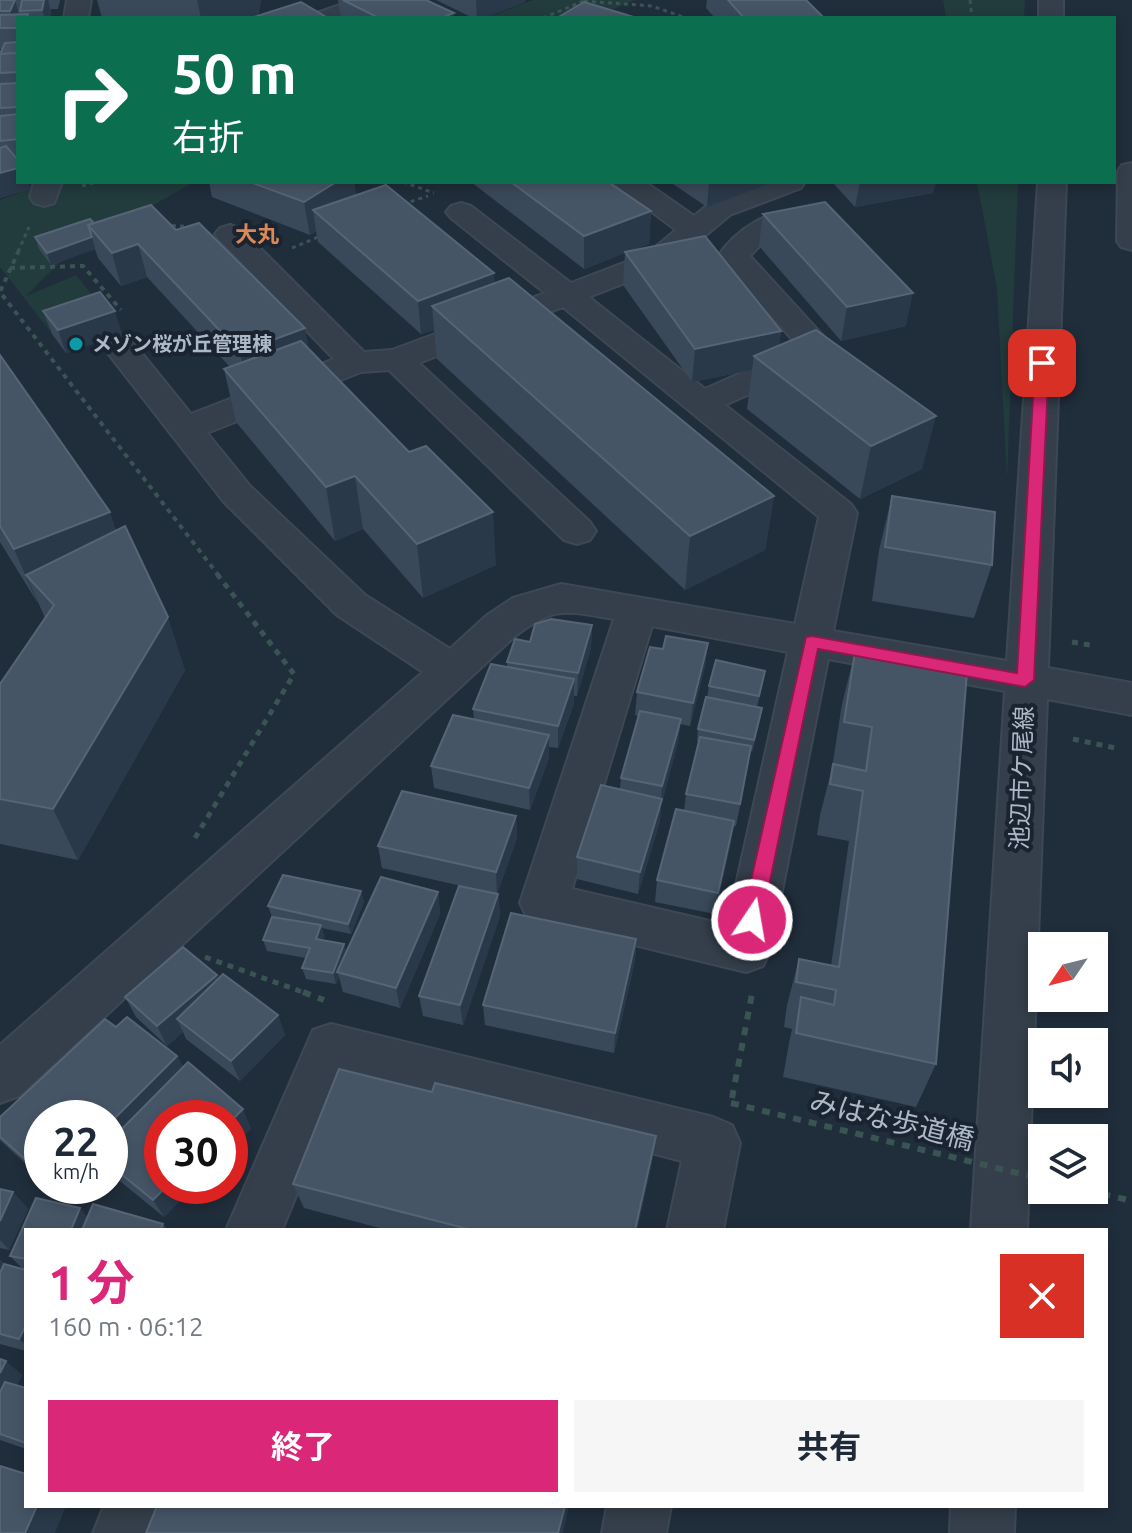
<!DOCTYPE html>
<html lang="ja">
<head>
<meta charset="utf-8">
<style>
	:root { --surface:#fff; --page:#f6f6f7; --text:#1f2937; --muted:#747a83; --accent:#db2777 }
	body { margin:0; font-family:Ubuntu,"Noto Sans JP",sans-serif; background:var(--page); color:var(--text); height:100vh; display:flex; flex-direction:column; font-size:30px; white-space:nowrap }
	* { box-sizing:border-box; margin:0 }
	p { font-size:26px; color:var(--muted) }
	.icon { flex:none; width:44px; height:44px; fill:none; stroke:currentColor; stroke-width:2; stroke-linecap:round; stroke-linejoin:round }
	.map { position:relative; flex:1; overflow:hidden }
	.sheet { position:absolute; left:24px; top:1228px; width:1084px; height:280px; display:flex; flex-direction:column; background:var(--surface); border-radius:0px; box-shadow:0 4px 12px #0003 }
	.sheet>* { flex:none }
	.top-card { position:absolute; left:16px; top:16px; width:1100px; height:168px; border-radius:0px; box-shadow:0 4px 12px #0003; background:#0b6e4f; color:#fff; overflow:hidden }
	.needle { width:52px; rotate:235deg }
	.controls { position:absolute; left:1028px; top:932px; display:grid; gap:16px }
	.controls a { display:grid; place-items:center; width:80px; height:80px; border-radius:0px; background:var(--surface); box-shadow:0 4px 12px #0003; font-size:40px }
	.speed { position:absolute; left:24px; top:1100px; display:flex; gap:16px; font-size:40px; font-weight:700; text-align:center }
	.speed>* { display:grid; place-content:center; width:104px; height:104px; border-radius:50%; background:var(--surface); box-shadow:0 4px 12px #0003; line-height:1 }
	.speed small { font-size:20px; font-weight:400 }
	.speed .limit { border:12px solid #d22; background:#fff; color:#111 }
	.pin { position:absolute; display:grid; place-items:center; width:68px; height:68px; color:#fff; margin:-34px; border-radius:16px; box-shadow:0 4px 12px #0006 }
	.me { position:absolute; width:88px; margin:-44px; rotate:12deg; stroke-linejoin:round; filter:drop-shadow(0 0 6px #0008) }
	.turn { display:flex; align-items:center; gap:28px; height:168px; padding:0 24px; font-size:36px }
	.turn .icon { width:104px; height:104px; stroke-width:2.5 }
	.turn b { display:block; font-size:56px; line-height:68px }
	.round { display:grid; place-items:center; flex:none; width:84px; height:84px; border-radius:0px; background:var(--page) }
	.headline { display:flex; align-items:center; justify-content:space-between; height:136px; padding:0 24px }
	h1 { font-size:48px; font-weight:700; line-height:60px; color:var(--accent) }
	.button { display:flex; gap:16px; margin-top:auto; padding:16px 24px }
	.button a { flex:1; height:92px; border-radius:0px; background:var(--accent); color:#fff; font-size:32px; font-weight:700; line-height:92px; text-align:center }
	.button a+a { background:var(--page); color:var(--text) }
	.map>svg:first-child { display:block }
</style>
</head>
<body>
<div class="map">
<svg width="1132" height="1533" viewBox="0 0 1132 1533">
	<rect width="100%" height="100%" fill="#202d3b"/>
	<g fill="#223b3c">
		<path d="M533,0H635L592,18H485Z"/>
		<path d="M943,0H1025L1024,18H946Z"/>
		<path d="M49,182H194L69,253L26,296L76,275L105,311L49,330L0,267V200Z"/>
		<path d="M977,182H1018L1007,481L997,289Z"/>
	</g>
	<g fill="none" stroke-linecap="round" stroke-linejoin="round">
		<g stroke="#3d4855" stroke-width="4">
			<g id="minor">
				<path d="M67,0H91L88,18H64Z"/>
				<path d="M354,0H388L384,5L348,18H313L317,13Z"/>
				<rect x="1039" y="0" width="24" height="18"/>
				<path d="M1132,163V250L1121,247L1117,241L1118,171L1122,165Z"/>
				<path d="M34,182H62L54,203L44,206L34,203L30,197Z"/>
				<path d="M612,182H645L694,216L710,203L765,182H805L801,188L730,215L669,266L589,297L705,389L799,347L718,256C735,231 771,205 802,213L807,219L802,225L767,238L750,256L836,350L832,357L725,405L851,504L857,513L833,631L1007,661L1038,182H1066L1048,668L1132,683V715L1047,699L1027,1230H971L1005,691L828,659L770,951L763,966L746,972L544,923L527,917L520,903L614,619C565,611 555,605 514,637L19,1096L0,1103V1045L423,672L337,615L224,502L100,343L104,336L116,333L128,336L191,414L334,359L220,240L215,234L220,228L230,225L240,228L364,352L392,350L545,293L451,218L446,212L451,206L461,203L471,206L571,283L647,254L676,230ZM563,307L819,517L795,624L561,584L513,598L486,616L450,649L365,595L250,486L207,433L361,372L389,370L564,540L577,544L590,540L596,531L590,522L419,363ZM652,626L788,652L727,925L572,889Z"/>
				<path d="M331,1024L713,1117L732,1125L740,1143L723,1230H667L682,1161L346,1074L282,1230H226L313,1030Z"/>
				<path d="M104,1506H168L157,1533H93Z"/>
				<path d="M607,1506H671L666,1533H602Z"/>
				<path d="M951,1506H1015L1014,1533H950Z"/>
			</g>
		</g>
		<g stroke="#3a5454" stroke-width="3" stroke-dasharray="4 4" stroke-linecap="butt">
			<path d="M970,0L972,18"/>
			<path d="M584,1L652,6L686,18"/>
			<path d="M543,18L586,0"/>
			<path d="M403,182L434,193"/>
			<path d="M82,186L96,182"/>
			<path d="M403,204L428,196"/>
			<path d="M164,225L194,227"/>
			<path d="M292,248L323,235"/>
			<path d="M18,252L29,227"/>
		</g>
		<g stroke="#3a5454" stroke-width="4" stroke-dasharray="5 5" stroke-linecap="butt">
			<path d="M19,250L0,292L219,576"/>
			<path d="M10,268L83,266L121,310"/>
		</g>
		<g stroke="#3a5454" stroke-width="5" stroke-dasharray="6 6" stroke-linecap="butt">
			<path d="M1072,642L1095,646"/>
			<path d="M1073,739L1115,748"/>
			<path d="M195,838L294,674L217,574"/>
			<path d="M205,957L308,994"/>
		</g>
		<g stroke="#3a5454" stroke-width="6" stroke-dasharray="8 8" stroke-linecap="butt">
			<path d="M303,992L324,1000"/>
			<path d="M732,1098L752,994"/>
			<path d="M1087,1190L1132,1201"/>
		</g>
		<use href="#minor" fill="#343f4b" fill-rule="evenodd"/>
		<path stroke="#3a5454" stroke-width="6" stroke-dasharray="8 8" stroke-linecap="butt" d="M731,1103L1042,1179"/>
	</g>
	<g fill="#3a495a">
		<path d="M0,0H60L58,9H51L50,18H18V182H28L31,189L0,198V54L2,49H0Z"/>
		<path d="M97,0H261L258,16L328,18H102Z"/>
		<path d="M338,0H426L454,13V18H341Z"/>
		<path d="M436,0H525V2L483,18H473Z"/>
		<path d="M707,0H806L824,18H715L706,8Z"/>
		<path d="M209,182H354L356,195L495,283L774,496L765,550L685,590L437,359L434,330L421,334L318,242L316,231L310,235L212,197Z"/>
		<path d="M471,182H608L651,211L649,244L633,250L781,331L779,345L922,469L860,499L747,409L752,370L692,382L623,285L625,253L584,269Z"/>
		<path d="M670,182H771V183L707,207Z"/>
		<path d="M832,182H936L933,193L855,207Z"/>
		<path d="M763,214L906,326L841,341L759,246Z"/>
		<path d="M94,223L176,230L309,350L496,565L423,598L363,529L335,541L236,422L224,369L230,367L147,277L121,286L98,258L95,249L51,265L39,249L35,237Z"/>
		<path d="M43,311L122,334L66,353L52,334Z"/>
		<path d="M0,355L116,530L185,670L78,860L0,844V684L45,618L38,602H37L0,542Z"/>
		<path d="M892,496L992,565L974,618L872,601L879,550Z"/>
		<path d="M592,625L591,648L577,696H574V703L558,748L549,747V758L530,810L434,788L431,766L474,720L473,709L507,667V662L530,642Z"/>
		<path d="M708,643L705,666L690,726L680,724L678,742L661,806L660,821L638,894L577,879V857L620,789L621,778L638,716L635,715L637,692L663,649Z"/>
		<path d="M855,652L967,672L936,1064L916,1107L783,1077L789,1043L792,1029L784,1027L787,1005L799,959L831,966L849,841L817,835L820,815L832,768L842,704Z"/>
		<path d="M763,682L757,707L762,708L760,720L752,752L751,751L736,826H733L715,914L655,902L657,880L684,811L686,794L699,741H697L698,729L707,698L709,686Z"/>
		<path d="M516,816L517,838L497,894L382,868L378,846Z"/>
		<path d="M438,892L440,914L400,1008L343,992L339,977L336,984L306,979L302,968L306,958L267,951L263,940L272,917L268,906L364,902L351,934L322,928L324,936L322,940L344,944L346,952Z"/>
		<path d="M498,894L500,916L463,1025L423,1016L419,996Z"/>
		<path d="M636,939L635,960L614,1053L485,1025L483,1005Z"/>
		<path d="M217,975L218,979L278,1015L285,1035L240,1081L186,1039L183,1032L167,1046L136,1017L125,997Z"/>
		<path d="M116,1027L177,1056L183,1067L251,1128L164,1217L110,1173V1118H42V1179L0,1140V1117Z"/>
		<path d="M432,1092L656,1136L652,1162L637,1230H387L304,1208L293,1184Z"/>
		<path d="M50,1186H77L64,1199Z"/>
		<path d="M0,1189L13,1192L28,1209L9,1250L0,1248Z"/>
		<path d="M36,1198L80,1208L87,1217L93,1204L163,1224L167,1230H26V1351L0,1344V1260L4,1264L23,1269L10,1256Z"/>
		<path d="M0,1359L22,1375L17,1385L26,1388V1449L0,1440Z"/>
	</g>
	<g fill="#2a3949">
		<path d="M15,0L20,18L15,28L10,11Z"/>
		<path d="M44,0H48L51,12L50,18H45L42,10Z"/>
		<path d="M197,0H261L257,18H201Z"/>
		<path d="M476,0H525V2L483,18H477Z"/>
		<path d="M454,13V18H441Z"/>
		<path d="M18,168V182H28L31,189L0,198V173Z"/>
		<path d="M336,182H354L357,204L313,210L316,231L310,235L304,202Z"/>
		<path d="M709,182H771V183L707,207Z"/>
		<path d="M860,182H936L933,193L855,207Z"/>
		<path d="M651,211L649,244L584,269V236Z"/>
		<path d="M92,237L95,249L51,265L47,253Z"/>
		<path d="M138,244L147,277L121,286L112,253Z"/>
		<path d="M494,273L496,306H432L434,330L421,334L418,301Z"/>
		<path d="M913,293L906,326L841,341L847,307Z"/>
		<path d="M115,311L122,334L66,353L58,330Z"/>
		<path d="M305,328L311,361L247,386L240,352Z"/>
		<path d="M781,331L776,364L754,356L752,370L692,382L695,349Z"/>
		<path d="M936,416L922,469L860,499L871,446Z"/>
		<path d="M355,476L363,529L335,541L326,487Z"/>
		<path d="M774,496L765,550L685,590L690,536Z"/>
		<path d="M110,512L128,566L26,575L38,602H37L14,549Z"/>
		<path d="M493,512L496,565L423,598L417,544Z"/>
		<path d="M168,617L185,670L78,860L53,809Z"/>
		<path d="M592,625L591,648L577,696L578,673Z"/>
		<path d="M708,643L705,666L690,726L693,703Z"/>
		<path d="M574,679V703L558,748V726Z"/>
		<path d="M681,719L678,742L661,806L660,821L638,894L640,872L661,802L662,786Z"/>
		<path d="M549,735V758L530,810L529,788Z"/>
		<path d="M516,816L517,838L497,894L496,872Z"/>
		<path d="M734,821L731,843L715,914L718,893Z"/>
		<path d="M361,891L364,902L351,934L348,924Z"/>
		<path d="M438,892L440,914L400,1008L396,988Z"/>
		<path d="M498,894L500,916L463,1025L460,1005Z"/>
		<path d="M321,925L324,936L319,949L316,939Z"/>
		<path d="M636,939L635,960L614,1053L615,1033Z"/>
		<path d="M344,944L347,955L337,972L339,977L336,984L333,973Z"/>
		<path d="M217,975L225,995L177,1019L183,1032L167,1046L157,1026Z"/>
		<path d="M278,1015L285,1035L240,1081L231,1061Z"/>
		<path d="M177,1056L187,1075L110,1153V1123Z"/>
		<path d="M243,1109L251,1128L230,1149V1122Z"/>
		<path d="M656,1136L652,1162L637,1230H635Z"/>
		<path d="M54,1186H77L64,1199Z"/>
		<path d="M167,1186H194L164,1217L153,1200Z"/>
		<path d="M13,1192L28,1209L9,1250L0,1240V1221Z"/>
		<path d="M80,1208L93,1225L91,1230H71Z"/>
		<path d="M0,1260L13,1273L0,1298Z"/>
		<path d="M26,1325V1345L19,1339Z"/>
		<path d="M6,1361L22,1375L0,1419V1373Z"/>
		<path d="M37,1506H66L55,1533H25Z"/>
		<path d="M565,1506H569L563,1533H558Z"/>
	</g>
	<g fill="#465566" stroke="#566575" stroke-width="2">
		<path d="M0,0H15L10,11H0Z"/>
		<path d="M22,0H44L42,10L20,11Z"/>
		<path d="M343,0H426L454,13L441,18H379Z"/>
		<path d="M728,0H806L824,18H744Z"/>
		<path d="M301,2L328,18H251Z"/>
		<path d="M584,2L637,18H557Z"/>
		<path d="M28,14L26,18H18V28H0V15Z"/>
		<path d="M18,42V53L0,54L5,43Z"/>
		<path d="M18,53V72L0,73V54Z"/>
		<path d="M18,83V107L0,108V84Z"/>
		<path d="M18,114V139L0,141V116Z"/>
		<path d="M6,146L18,160V168L0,173V148Z"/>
		<path d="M250,182H336L304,202Z"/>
		<path d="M511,182H608L651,211L584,236Z"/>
		<path d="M386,185L494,273L418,301L313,210Z"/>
		<path d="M825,202L913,293L847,307L763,214Z"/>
		<path d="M151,205L176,230L199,223L305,328L240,352L138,244L112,253L88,225Z"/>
		<path d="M90,219L94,223L88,225L92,237L47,253L35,237Z"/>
		<path d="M705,236L781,331L695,349L625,252Z"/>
		<path d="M509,278L774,496L690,536L432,306Z"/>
		<path d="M100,292L115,311L58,330L43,311Z"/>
		<path d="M816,330L936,416L871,446L754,356Z"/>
		<path d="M301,341L409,452L426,446L493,512L417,544L355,476L326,487L224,369Z"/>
		<path d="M0,355L110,512L14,549L0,526Z"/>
		<path d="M892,496L995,512L992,565L885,547Z"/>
		<path d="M125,526L168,617L53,809L0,799V684L54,605L26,575Z"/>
		<path d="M551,619L592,625L578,673L507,662L515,639L530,642L535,624Z"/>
		<path d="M666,636L708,643L693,703L637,692L650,647L663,649Z"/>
		<path d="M855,652L967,672L936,1064L796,1033L801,997L834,1005L836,990L796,982L799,959L839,967L863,791L830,784L833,764L866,771L872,727L844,722Z"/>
		<path d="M716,660L765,671L759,696L709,686Z"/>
		<path d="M491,664L574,679L558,726L473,709Z"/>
		<path d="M706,697L762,708L754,740L698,729Z"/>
		<path d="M640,711L681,719L662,786L621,778Z"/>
		<path d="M453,715L549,735L529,788L431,766Z"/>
		<path d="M700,737L751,746L740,804L686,794Z"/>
		<path d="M601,785L662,799L640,872L577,857Z"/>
		<path d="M402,791L516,816L496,872L378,846Z"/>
		<path d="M676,809L734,821L718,893L657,880Z"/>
		<path d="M283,875L361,891L348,924L268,906Z"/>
		<path d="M381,877L438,892L396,988L337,972Z"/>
		<path d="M459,886L498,894L460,1005L419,996Z"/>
		<path d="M511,913L636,939L615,1033L483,1005Z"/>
		<path d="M272,917L321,925L316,939L344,944L333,973L302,968L310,948L263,940Z"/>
		<path d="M183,947L217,975L157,1026L125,997Z"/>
		<path d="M223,974L278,1015L231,1061L177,1019Z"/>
		<path d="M127,1017L177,1056L110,1123V1118H42V1174L0,1137V1117L105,1019L116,1027Z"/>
		<path d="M188,1062L243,1109L230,1122V1118H162V1186H167L153,1200L110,1165V1141Z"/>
		<path d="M339,1069L432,1092L435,1083L656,1136L635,1230H472L293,1184Z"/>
		<path d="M0,1189L13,1192L0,1221Z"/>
		<path d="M36,1198L80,1208L71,1230H26V1259L10,1256Z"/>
		<path d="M93,1204L163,1224L160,1230H82Z"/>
		<path d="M4,1264L26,1270V1325L19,1339L0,1334V1273Z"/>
		<path d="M0,1359L6,1361L0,1373Z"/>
		<path d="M5,1382L26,1388V1443L0,1434V1392Z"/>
		<path d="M0,1466L26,1474V1506H37L25,1533H0Z"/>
		<path d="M157,1506H565L558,1533H146Z"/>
	</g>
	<path fill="#db2777" stroke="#8e194d" stroke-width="2" d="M1042,358L1049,363L1034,680L1025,687L818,649L762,920L759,926L752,929L745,926L742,920L806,637L812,636L1017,673L1035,363Z"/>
	<circle fill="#0f9aa8" stroke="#192430" stroke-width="3" cx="76" cy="344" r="8"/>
	<g text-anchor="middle" stroke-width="8" stroke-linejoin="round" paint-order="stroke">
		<g font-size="20" font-weight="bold" fill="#aeb9c8" stroke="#192430" text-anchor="start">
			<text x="92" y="351">メゾン桜が丘管理棟</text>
		</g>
		<g font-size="22" font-weight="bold" fill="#dc8855" stroke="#192430">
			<text x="257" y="242">大丸</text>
		</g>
		<g font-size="24" fill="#aeb9c8" stroke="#192430">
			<text transform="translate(1022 778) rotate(-88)" y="8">池辺市ケ尾線</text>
		</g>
		<g font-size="28" fill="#aeb9c8" stroke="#192430">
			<text transform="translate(892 1120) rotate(14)" y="10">みはな歩道橋</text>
		</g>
	</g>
</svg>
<div class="controls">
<a><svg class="needle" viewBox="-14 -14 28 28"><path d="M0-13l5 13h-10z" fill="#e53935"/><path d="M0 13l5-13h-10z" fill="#747a83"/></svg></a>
<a><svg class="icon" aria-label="sound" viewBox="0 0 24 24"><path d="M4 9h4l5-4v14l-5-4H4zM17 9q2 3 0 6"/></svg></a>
<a><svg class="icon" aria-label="layers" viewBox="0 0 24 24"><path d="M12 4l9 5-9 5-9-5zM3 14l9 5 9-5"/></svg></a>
</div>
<div class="speed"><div>22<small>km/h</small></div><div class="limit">30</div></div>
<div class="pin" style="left:1042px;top:363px;background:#d93025"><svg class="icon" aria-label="arrive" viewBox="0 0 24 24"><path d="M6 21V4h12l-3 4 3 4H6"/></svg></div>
<svg class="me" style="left:752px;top:920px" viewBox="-20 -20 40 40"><circle r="17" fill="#db2777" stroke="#fff" stroke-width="3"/><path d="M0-11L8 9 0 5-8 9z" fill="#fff"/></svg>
<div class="top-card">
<div class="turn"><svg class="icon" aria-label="right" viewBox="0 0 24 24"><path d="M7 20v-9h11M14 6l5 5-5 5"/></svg><div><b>50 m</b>右折</div></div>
</div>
<section class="sheet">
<div class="headline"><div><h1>1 分</h1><p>160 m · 06:12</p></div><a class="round" style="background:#d93025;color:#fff"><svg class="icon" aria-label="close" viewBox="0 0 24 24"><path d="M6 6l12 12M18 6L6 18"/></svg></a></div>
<div class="button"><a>終了</a><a>共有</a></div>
</section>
</div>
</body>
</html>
